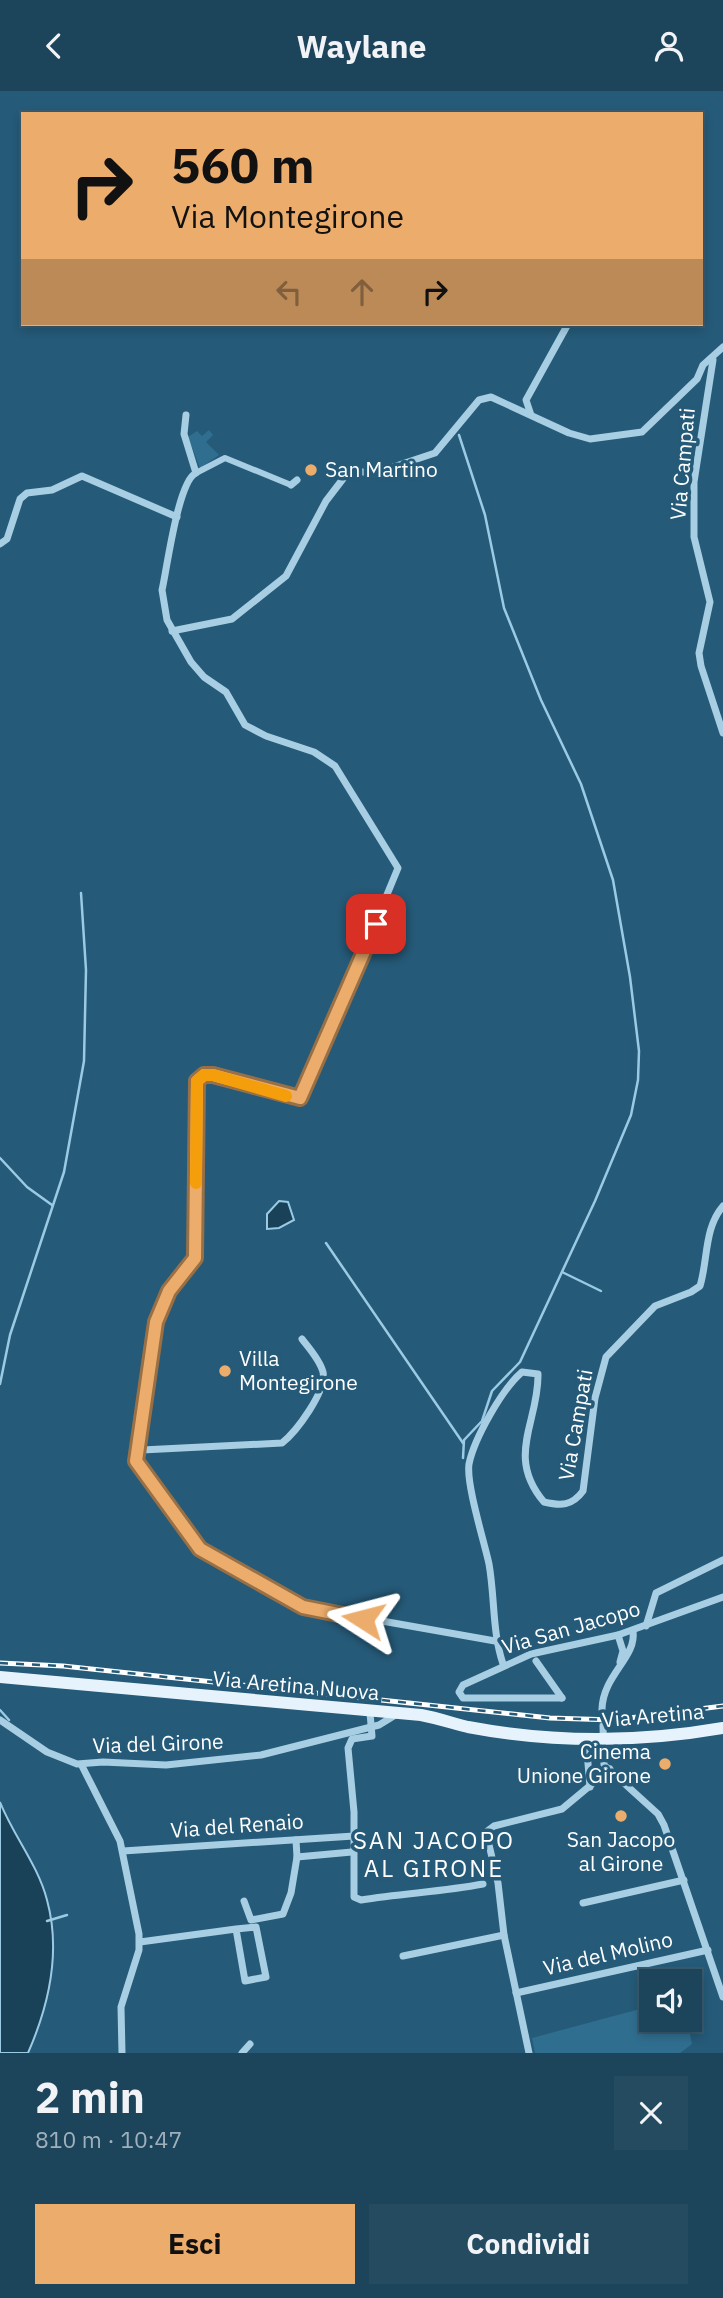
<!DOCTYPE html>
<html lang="it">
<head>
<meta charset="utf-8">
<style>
	:root { --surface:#1c445a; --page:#254b60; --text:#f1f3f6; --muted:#a0b0bb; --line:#3a5c70; --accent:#ecad6c }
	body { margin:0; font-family:"IBM Plex Sans",sans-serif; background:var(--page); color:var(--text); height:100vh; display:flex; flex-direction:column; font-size:26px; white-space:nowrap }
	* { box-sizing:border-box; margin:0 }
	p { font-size:23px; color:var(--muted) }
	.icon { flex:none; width:38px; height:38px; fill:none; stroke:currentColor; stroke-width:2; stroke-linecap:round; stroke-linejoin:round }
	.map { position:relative; height:1962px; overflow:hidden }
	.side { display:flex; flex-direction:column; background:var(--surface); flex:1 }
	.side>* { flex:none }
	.hud { position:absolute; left:21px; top:21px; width:682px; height:214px; border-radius:0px; box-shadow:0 4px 10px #0003,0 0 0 2px var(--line); background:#ecad6c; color:#111; overflow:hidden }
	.fabs { position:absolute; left:639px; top:1878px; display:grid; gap:14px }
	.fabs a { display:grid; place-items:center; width:63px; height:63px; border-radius:0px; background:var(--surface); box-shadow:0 4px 10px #0003,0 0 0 2px var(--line); font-size:35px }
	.pin { position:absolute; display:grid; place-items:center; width:60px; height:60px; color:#fff; margin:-30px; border-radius:14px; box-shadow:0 4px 10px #0006 }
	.me { position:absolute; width:77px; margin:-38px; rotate:279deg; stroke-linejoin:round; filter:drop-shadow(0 0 5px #0008) }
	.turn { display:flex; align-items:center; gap:24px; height:147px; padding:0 35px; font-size:32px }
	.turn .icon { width:91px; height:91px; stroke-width:2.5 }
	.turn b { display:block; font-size:49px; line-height:60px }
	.lanes { display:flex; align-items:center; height:66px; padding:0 35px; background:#0003; justify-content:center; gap:35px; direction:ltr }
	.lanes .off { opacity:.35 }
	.round { display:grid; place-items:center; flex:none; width:74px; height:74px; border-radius:0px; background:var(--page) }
	.overview { display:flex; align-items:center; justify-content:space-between; height:119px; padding:0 35px }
	h1 { font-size:42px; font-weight:700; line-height:52px }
	.action { display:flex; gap:14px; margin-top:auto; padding:14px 35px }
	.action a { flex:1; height:80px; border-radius:0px; background:var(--accent); color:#111; font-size:28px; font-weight:700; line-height:80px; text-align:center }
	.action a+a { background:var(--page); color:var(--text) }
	header { display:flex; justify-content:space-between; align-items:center; height:91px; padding:0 35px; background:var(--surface); font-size:32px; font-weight:700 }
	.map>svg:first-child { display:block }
</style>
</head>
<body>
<header><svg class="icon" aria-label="back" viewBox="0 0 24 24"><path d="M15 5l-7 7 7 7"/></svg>Waylane<svg class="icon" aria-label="person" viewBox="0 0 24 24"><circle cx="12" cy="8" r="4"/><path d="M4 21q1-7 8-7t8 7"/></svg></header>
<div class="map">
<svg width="723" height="1962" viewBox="0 0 723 1962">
	<rect width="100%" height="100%" fill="#255a78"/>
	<g fill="#306e8f">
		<path d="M209,339L213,344L206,351L219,364L200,377L188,346L197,340L202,345Z"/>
		<path d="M651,1915V1928L687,1929L692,1953L680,1962H535L532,1947Z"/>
	</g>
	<g fill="#194158" stroke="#9bcbe4" stroke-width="2">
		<path d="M279,1110L288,1111L294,1129L279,1137L267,1138V1123Z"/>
		<path d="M0,1711C13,1744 38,1774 47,1809C61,1860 49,1914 28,1962H0Z"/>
	</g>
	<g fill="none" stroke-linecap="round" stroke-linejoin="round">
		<g stroke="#9bcbe4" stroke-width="2.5">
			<path d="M459,344L485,424L504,517L541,609L581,693L613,789L630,886L639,960L638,989L631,1024L595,1110L520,1271L492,1300L482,1330L464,1349L463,1367"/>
			<path d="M0,1067L27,1096L52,1114"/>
			<path d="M326,1152L463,1352"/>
			<path d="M562,1181L601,1200"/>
			<path d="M0,1293L10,1244L64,1081L84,970L86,879L81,802"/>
			<path d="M0,1619L9,1629"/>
			<path d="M47,1830L67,1824"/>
		</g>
		<path stroke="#46738c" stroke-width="7" stroke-dasharray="7 3.5" stroke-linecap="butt" d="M602,1618L603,1635"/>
		<path stroke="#a7cee3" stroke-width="6" d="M196,382L225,367L291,394"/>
		<g stroke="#a7cee3" stroke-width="7">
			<path d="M713,269L694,391V446L710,511L699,562L701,575L723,642"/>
			<path d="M186,324L184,343L196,382C178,390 167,478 162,499L167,529L191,571L204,586L226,601L245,634L266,645L314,661L335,675L398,777L304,1004L296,1007L213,984H204L197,990L195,1167L169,1200L156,1231L136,1369L199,1458L303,1516L495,1550"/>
			<path d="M531,324L526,309L568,233"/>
			<path d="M291,394L297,389"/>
			<path d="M0,453L7,448L20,408L27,402L52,399L82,385L177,426"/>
			<path d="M172,540L232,528L286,485L326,410L349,380L375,382L435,362L479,309L491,306L569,342L590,348L642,341L697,288L703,274L723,256"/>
			<path d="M136,1363L142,1359L282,1352C296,1341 327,1300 323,1281C320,1269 309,1257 302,1248"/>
			<path d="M646,1535L656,1502L723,1469"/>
			<path d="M618,1544L623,1560L620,1571"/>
			<path d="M536,1570L562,1607"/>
			<path d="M503,1573C492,1540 495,1507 489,1473C484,1450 466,1393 469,1373C474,1348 502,1298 522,1281L538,1283C539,1331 505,1365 544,1411C561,1415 572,1415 583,1400L595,1307L606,1266L655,1215L691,1201L700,1195C708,1169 704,1137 723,1115"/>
			<path d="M562,1607H463L459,1601L463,1594L531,1563L618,1544L723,1506"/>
			<path d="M602,1618C603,1584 637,1566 633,1540"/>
			<path d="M370,1622L372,1645L352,1648L348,1657L354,1721V1806L361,1809C403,1802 441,1801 483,1793"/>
			<path d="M0,1629L47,1661L77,1673L103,1671L166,1674L261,1664L379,1634L397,1623"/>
			<path d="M603,1635L604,1674L658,1723L664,1734L723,1906"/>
			<path d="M586,1649L590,1696"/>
			<path d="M82,1675L120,1750L139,1843V1859L121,1916L122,1962"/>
			<path d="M296,1749L297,1766L352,1761"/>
			<path d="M123,1760L354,1745"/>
			<path d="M244,1810L251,1829L283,1823L291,1802L297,1766"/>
			<path d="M583,1812L684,1789"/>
			<path d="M140,1851L236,1838L245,1890L266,1886L256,1836L236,1838"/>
			<path d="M403,1865L504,1844"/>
			<path d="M516,1902L708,1859"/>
			<path d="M242,1962L250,1953"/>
			<path d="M529,1962L504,1844L498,1792L486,1741L494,1735L562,1718L610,1678"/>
		</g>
		<path stroke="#e6f3fc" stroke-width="12" d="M0,1586L421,1624C437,1627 452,1632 468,1636C553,1652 637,1652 723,1637"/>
		<g stroke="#fff" stroke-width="5">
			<path id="rail" d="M0,1572L63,1575L550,1627L614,1629L723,1615"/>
		</g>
		<use href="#rail" stroke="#255a78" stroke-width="2.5" stroke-dasharray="8" stroke-linecap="butt"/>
	</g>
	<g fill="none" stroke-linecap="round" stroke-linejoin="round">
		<g stroke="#997046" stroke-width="18">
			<path id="route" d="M363,1528L303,1516L200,1458L136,1370L156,1231L169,1200L195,1167L197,990L204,984H213L300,1007L376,833"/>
		</g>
		<use href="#route" stroke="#ecad6c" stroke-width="12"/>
		<path stroke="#f59e0b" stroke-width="12" d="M196,1092L197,990L204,984H213L286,1005"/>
	</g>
	<g fill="#ecad6c" stroke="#255a78" stroke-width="2.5">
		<circle cx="311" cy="379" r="7"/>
		<circle cx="225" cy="1280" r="7"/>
		<circle cx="665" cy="1673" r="7"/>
		<circle cx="621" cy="1725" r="7"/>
	</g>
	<g text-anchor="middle" stroke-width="7" stroke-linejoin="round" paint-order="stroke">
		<g font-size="21" fill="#fff" stroke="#255a78">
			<text transform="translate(683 373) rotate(-85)" y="7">Via Campati</text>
			<text transform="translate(576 1334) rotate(-80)" y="7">Via Campati</text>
			<text transform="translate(571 1537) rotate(-16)" y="7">Via San Jacopo</text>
			<text transform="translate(296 1595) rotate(5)" y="7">Via Aretina Nuova</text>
			<text transform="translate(653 1625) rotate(-5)" y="7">Via Aretina</text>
			<text transform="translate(158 1653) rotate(-2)" y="7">Via del Girone</text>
			<text transform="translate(237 1735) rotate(-4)" y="7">Via del Renaio</text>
			<text transform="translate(608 1863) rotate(-13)" y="7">Via del Molino</text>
		</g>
		<g font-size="21" fill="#fff" stroke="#255a78" text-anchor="start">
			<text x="325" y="386">San Martino</text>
			<text x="239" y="1275">Villa<tspan x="239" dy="24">Montegirone</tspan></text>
			<text x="651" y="1668" text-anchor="end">Cinema<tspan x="651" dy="24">Unione Girone</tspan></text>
			<text x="621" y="1756" text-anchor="middle">San Jacopo<tspan x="621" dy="24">al Girone</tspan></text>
		</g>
		<g font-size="24" letter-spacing="2" fill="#fff" stroke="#255a78">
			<text x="434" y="1758">SAN JACOPO<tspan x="434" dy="28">AL GIRONE</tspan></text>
		</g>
	</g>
</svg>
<div class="fabs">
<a><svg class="icon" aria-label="sound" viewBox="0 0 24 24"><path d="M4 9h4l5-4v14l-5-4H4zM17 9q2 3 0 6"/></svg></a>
</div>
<div class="pin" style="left:376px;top:833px;background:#d93025"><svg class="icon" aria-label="arrive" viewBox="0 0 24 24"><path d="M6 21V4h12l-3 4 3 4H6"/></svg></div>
<svg class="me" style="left:363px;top:1528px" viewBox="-20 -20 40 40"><path d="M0-17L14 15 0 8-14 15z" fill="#ecad6c" stroke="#fff" stroke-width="4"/></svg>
<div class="hud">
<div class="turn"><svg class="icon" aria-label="right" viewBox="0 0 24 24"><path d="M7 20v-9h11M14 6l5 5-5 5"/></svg><div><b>560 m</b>Via Montegirone</div></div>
<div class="lanes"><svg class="icon off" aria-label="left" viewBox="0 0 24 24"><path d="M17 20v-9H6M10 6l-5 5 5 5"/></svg><svg class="icon off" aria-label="ahead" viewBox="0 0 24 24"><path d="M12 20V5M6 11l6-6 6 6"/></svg><svg class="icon" aria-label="right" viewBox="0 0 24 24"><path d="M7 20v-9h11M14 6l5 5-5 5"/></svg></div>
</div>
</div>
<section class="side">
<div class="overview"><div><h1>2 min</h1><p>810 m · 10:47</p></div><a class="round"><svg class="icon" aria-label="close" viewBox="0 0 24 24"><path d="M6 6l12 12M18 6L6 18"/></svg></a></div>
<div class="action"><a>Esci</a><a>Condividi</a></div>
</section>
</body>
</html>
